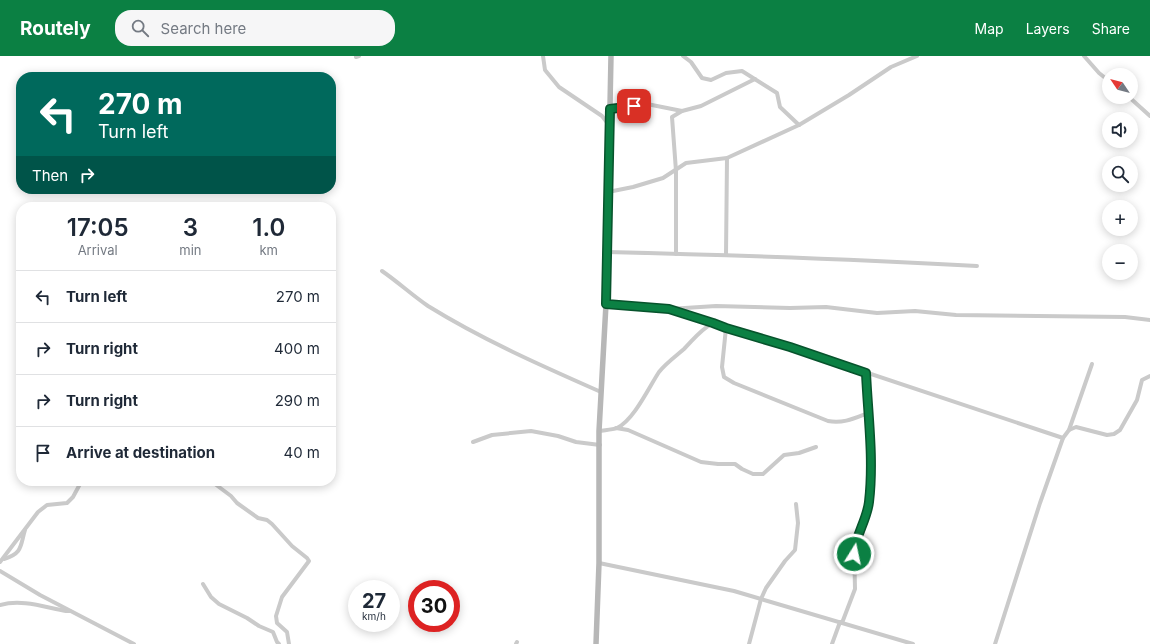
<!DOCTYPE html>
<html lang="en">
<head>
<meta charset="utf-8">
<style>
	:root { --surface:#fff; --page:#f6f6f7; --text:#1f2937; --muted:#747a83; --line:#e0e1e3; --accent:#0b8043 }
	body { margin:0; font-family:Inter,sans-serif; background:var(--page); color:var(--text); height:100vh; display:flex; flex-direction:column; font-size:15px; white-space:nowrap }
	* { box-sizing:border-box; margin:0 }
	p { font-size:13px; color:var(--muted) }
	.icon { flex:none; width:22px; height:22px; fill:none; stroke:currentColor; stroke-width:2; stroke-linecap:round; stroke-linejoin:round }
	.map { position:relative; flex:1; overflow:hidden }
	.sheet { position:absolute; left:16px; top:146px; width:320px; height:284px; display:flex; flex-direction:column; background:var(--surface); border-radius:16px; box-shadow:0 2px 10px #0003 }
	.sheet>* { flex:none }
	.hud { position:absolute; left:16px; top:16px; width:320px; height:122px; border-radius:16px; box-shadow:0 2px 10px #0003; background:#00695c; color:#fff; overflow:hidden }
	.needle { width:26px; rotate:305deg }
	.fabs { position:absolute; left:1102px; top:12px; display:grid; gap:8px }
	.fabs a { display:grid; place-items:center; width:36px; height:36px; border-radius:50%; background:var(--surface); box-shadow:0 2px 10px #0003; font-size:20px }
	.speed { position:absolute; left:348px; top:524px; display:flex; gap:8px; font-size:20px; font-weight:700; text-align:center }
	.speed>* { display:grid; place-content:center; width:52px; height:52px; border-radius:50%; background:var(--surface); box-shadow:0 2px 10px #0003; line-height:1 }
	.speed small { font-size:10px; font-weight:400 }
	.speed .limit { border:6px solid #d22; background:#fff; color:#111 }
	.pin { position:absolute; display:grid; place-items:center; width:34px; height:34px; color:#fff; margin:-17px; border-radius:8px; box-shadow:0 2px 6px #0006 }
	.me { position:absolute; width:44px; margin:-22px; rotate:10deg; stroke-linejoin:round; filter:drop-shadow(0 0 3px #0008) }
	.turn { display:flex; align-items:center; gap:14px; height:84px; padding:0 16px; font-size:18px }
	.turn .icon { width:52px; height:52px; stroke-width:2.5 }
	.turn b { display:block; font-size:28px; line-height:34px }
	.then { display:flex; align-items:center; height:38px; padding:0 16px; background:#0003; gap:8px; font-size:15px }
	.eta { display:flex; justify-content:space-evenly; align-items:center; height:68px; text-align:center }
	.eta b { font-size:24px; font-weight:600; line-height:28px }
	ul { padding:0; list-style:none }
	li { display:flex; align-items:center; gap:12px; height:52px; padding:0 16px; border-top:1px solid var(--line) }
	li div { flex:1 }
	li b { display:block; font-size:15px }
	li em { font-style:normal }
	header { display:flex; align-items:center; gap:24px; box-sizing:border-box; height:56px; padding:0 20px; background:var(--accent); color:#fff }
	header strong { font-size:19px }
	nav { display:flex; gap:22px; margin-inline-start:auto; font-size:14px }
	.search { width:280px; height:36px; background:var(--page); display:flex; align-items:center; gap:10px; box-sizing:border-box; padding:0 14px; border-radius:16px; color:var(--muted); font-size:15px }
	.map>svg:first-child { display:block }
</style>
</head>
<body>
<header>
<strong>Routely</strong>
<div class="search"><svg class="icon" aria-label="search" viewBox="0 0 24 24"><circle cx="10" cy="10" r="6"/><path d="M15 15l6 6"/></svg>Search here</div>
<nav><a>Map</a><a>Layers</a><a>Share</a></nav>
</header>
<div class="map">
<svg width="1150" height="588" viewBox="0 0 1150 588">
	<rect width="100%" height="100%" fill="#fff"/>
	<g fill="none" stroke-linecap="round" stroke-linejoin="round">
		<g stroke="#cacaca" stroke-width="4">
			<path d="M543,0L545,14L559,31L602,60L609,69"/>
			<path d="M683,0L691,6L702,22L711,24L726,17L742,15L777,37L780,51L799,69"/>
			<path d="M1084,0L1099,17L1109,25"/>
			<path d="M356,1L359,0"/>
			<path d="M1129,41L1150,60"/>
			<path d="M610,53L647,48L682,55L701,50L755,23"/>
			<path d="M608,136L633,131L663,122L686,107L727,102L799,69L849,39L891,11L917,0"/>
			<path d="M607,196C730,199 854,203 977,210"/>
			<path d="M676,198V115L672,61L682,55"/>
			<path d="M726,199L727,102"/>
			<path d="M382,215C398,226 412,239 428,250C483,284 542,310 601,336"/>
			<path d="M606,248L669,253L716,250L790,252L826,251L877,257L915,255L956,259L1125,261L1150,264"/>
			<path d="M672,253L726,272L790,291L1063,382"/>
			<path d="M726,272L722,311L724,321L734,327L828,365C843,368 855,362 868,357"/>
			<path d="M616,372L628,374L701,406L718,408H735L742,413L753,418H763L784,399L799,397L816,391"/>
			<path d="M1069,374L1092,308"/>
			<path d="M599,375C604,374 612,374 617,372C634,364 649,331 659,316C666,307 676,300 684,293C694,283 700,274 713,267"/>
			<path d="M473,386L492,379L531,375L558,380L576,386L600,389"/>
			<path d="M211,425L231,440L237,447L258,462L267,464L272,468L292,490L307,502L309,505L282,541L276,560L277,567L287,576L289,588"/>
			<path d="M4,503C23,497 20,490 25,474"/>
			<path d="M0,506L38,456L47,449L67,447L73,441L80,428L84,425"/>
			<path d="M599,507L734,535L913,588"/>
			<path d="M0,515L40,539L134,588"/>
			<path d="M203,528L211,541L219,548L247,562L259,570L273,576L277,586L279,588"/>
			<path d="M0,549C22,543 44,551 66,555H70"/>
			<path d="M842,567L855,533L854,488L869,448L871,415L866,317"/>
			<path d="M516,588L517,586"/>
			<path d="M749,588L761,543L766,532L785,505L795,494L798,467L796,448"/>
			<path d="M832,588L840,566"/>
			<path d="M995,588L1040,447L1063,382L1069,374L1076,371L1107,379L1114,378L1120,374L1137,344L1142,324L1150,320"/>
		</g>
		<path stroke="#b7b7b7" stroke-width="5.5" d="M596,588L599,507V375L606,248L611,0"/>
	</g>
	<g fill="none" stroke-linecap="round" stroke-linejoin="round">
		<g stroke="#07532c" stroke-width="10">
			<path id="route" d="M634,50L610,53L606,248L669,253L713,267L726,272L790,291L866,317C868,360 874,403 869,446C867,464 855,480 854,498"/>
		</g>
		<use href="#route" stroke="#0b8043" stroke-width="7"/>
	</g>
</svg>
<div class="fabs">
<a><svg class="needle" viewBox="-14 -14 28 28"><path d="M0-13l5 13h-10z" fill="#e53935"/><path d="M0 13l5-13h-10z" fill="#747a83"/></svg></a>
<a><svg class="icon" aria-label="sound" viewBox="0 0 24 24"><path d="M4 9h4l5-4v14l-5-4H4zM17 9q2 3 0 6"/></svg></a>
<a><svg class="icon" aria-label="search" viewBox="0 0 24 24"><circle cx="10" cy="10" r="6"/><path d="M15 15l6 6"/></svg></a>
<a>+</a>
<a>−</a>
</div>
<div class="speed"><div>27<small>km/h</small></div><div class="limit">30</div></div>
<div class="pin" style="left:634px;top:50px;background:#d93025"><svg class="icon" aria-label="arrive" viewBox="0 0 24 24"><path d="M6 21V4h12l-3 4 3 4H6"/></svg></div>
<svg class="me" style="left:854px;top:498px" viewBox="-20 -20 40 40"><circle r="17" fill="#0b8043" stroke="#fff" stroke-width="3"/><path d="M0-11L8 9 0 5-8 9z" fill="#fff"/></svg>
<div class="hud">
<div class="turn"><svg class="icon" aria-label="left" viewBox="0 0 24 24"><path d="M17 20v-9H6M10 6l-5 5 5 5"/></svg><div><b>270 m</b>Turn left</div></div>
<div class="then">Then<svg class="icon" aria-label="right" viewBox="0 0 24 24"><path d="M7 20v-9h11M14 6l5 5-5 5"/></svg></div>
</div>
<section class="sheet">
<div class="eta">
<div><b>17:05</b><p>Arrival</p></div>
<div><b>3</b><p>min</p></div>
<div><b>1.0</b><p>km</p></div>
</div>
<ul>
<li><svg class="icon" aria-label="left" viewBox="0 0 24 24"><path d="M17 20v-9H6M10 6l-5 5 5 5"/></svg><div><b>Turn left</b></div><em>270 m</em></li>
<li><svg class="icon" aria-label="right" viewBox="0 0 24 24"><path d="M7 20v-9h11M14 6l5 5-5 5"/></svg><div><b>Turn right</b></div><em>400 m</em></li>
<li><svg class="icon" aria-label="right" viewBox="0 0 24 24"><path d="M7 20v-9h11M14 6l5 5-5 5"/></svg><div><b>Turn right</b></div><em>290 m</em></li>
<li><svg class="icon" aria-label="arrive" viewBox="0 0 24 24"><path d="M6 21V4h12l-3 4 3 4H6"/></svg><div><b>Arrive at destination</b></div><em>40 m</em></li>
</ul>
</section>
</div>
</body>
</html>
